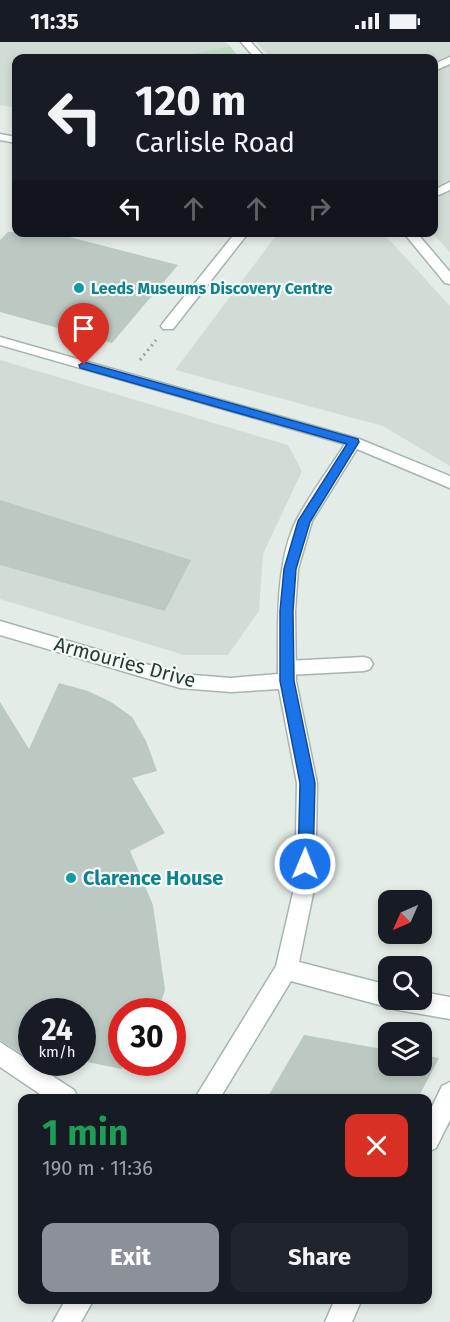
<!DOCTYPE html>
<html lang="en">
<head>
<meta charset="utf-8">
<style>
	:root { --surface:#171b24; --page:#20242c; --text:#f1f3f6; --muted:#9ea1a6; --accent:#8c9099 }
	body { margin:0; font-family:"Fira Sans",sans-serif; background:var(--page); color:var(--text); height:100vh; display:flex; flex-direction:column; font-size:22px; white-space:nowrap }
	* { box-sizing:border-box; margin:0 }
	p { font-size:20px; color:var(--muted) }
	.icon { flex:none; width:33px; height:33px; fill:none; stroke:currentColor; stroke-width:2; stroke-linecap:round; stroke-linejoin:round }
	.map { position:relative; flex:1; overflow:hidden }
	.sheet { position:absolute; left:18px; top:1052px; width:414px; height:210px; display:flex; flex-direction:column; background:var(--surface); border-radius:12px; box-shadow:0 3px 9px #0003 }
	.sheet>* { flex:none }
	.top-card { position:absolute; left:12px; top:12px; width:426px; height:183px; border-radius:12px; box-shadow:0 3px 9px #0003; background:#171b24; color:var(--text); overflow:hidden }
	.needle { width:39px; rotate:225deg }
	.fabs { position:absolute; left:378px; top:848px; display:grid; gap:12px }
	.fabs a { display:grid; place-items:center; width:54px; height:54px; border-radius:12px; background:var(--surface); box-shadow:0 3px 9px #0003; font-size:30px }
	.speed { position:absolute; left:18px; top:956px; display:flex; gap:12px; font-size:30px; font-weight:700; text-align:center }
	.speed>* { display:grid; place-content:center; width:78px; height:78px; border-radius:50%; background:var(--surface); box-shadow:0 3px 9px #0003; line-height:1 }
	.speed small { font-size:15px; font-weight:400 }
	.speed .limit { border:9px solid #d22; background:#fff; color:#111 }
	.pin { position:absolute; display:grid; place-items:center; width:51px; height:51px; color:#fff; margin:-62px -26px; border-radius:50% 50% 50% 0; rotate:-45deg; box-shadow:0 0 6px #0007 }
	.pin .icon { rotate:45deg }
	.me { position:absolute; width:66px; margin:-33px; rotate:1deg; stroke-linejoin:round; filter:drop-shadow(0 0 4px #0008) }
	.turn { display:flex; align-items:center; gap:21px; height:126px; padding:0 24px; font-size:27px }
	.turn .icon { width:78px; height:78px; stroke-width:2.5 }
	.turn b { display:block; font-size:42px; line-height:51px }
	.lanes { display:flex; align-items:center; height:57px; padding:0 24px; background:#0003; justify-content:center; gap:30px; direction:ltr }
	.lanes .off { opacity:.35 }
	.round { display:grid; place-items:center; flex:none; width:63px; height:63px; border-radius:12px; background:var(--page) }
	.overview { display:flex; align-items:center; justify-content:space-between; height:102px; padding:0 24px }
	h1 { font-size:36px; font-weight:700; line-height:45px; color:#1e9e55 }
	.action { display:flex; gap:12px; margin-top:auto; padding:12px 24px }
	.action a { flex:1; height:69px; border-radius:12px; background:var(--accent); color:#fff; font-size:24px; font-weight:700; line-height:69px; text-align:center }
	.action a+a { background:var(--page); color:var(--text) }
	.status { display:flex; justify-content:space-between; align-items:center; height:42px; padding:0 30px; background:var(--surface); direction:ltr }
	.status svg { height:16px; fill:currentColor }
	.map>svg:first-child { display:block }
</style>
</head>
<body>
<div class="status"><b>11:35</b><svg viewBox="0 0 49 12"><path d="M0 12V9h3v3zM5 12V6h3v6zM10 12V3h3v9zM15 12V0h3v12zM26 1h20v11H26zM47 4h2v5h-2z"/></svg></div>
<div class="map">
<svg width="450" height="1280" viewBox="0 0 450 1280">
	<rect width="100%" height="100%" fill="#e3ece7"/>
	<g fill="#d2dcd6">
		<path d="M0,0H225L230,4L176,16H16V66L0,63Z"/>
		<path d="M256,0H450V210L432,191L434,16H271Z"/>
		<path d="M278,191H383L450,264V424L383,384L175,328Z"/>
		<path d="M0,318L288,403L302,429L263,512L259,569L228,613H184L0,557Z"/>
	</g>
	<path fill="#bedbc4" d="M230,4L239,16H176L177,15Z"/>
	<g fill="#bcc9c3">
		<path d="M8,190H50L178,223L112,301L0,270V198Z"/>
		<path d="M0,458L191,518L165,569L0,523Z"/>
		<path d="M59,641L88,649L111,660L132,675L146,699L157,729L132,736L165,791L130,809L153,863L165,948L158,969H122V1027L82,1019V969H32V1018L0,998V660L29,707Z"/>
		<path d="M304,993L388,1008V1023H422V1013L439,1016L418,1056H267Z"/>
	</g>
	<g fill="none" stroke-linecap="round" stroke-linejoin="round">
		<g stroke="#a6b4ae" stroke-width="3">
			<g id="lane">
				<path d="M450,15V22L434,29V22Z"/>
				<path d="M450,140V148L434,155V148Z"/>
				<path d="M236,190H249L173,287H163L161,284L163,281Z"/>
				<path d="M364,615L370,617L373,622L370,627L364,629L287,633L281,631L278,626L281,621L287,619Z"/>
				<path d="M450,1040V1078L436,1106L428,1110V1073L442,1044Z"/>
				<path d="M335,1257H362L352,1280H325Z"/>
			</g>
		</g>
		<g stroke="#a6b4ae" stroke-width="3">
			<g id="street">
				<path d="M241,0H251L265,16H255Z"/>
				<path d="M0,92L16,95V101L0,98Z"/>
				<path d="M403,190H416L450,230V242L445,241Z"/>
				<path d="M0,295L359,397L450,434V446L357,407L312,479L298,527L295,569L296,639L317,741L315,842L299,920L388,943V957H422V950L450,955V977L398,968L291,939L220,1056H195L276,924L295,842L297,741L279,647L231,650L180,646L0,593V579L180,632L231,636L278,632C278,585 275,520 297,477C311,451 329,427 345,402L0,303Z"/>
				<path d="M0,1000L74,1048L78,1056H46L0,1025Z"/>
				<path d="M66,1257H94L81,1280H53Z"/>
			</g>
		</g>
		<path stroke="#86ad9e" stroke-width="3" stroke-dasharray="2 4" stroke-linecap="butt" d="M140,318L156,298"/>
		<use href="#lane" fill="#fff" fill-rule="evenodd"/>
		<use href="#street" fill="#fff" fill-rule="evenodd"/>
	</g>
	<path fill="#1a73e8" stroke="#114b97" stroke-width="1.5" d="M84,320L358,397L359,400L310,480L296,527L293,569L294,639L315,741L313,822L311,827L305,829L300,827L298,822L300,741L280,639V569L284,527L298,479L347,402L80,326L79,323Z"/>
	<g fill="#0f9aa8" stroke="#f4f9f6" stroke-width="2">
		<circle cx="79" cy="246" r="6"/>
		<circle cx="71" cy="836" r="6"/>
	</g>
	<g text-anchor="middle" stroke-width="4.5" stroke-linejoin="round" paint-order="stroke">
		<g font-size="16" font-weight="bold" fill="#0d838f" stroke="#f4f9f6" text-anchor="start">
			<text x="91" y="252">Leeds Museums Discovery Centre</text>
		</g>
		<g font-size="20" fill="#243c34" stroke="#f4f9f6">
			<text transform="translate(125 620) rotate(15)" y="7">Armouries Drive</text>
		</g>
		<g font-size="20" font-weight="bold" fill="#0d838f" stroke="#f4f9f6" text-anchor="start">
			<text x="83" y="843">Clarence House</text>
		</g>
	</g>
</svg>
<div class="fabs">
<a><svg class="needle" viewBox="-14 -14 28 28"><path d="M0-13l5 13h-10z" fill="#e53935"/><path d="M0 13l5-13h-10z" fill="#9ea1a6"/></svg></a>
<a><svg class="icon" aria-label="search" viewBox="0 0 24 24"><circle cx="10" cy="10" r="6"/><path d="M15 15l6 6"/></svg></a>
<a><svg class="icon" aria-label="layers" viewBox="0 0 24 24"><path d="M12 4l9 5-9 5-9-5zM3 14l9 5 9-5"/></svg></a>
</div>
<div class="speed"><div>24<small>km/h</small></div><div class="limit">30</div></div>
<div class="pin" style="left:84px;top:323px;background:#d93025"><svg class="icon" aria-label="arrive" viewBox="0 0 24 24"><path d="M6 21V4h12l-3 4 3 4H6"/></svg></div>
<svg class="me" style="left:305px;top:822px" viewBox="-20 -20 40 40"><circle r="17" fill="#1a73e8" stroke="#fff" stroke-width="3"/><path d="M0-11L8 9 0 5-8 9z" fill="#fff"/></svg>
<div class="top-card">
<div class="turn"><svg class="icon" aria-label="left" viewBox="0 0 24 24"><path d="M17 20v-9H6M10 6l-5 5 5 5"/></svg><div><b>120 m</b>Carlisle Road</div></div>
<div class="lanes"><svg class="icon" aria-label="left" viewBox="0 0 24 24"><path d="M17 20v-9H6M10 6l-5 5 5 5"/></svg><svg class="icon off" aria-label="ahead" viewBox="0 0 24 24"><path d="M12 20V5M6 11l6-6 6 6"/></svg><svg class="icon off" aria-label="ahead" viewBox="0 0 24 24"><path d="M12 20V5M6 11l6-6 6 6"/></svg><svg class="icon off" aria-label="right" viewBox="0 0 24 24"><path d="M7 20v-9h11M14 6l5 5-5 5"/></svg></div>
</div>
<section class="sheet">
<div class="overview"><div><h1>1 min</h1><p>190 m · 11:36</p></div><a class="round" style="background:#d93025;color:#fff"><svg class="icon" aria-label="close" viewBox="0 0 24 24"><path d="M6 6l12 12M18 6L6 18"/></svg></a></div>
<div class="action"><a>Exit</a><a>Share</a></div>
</section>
</div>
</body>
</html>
